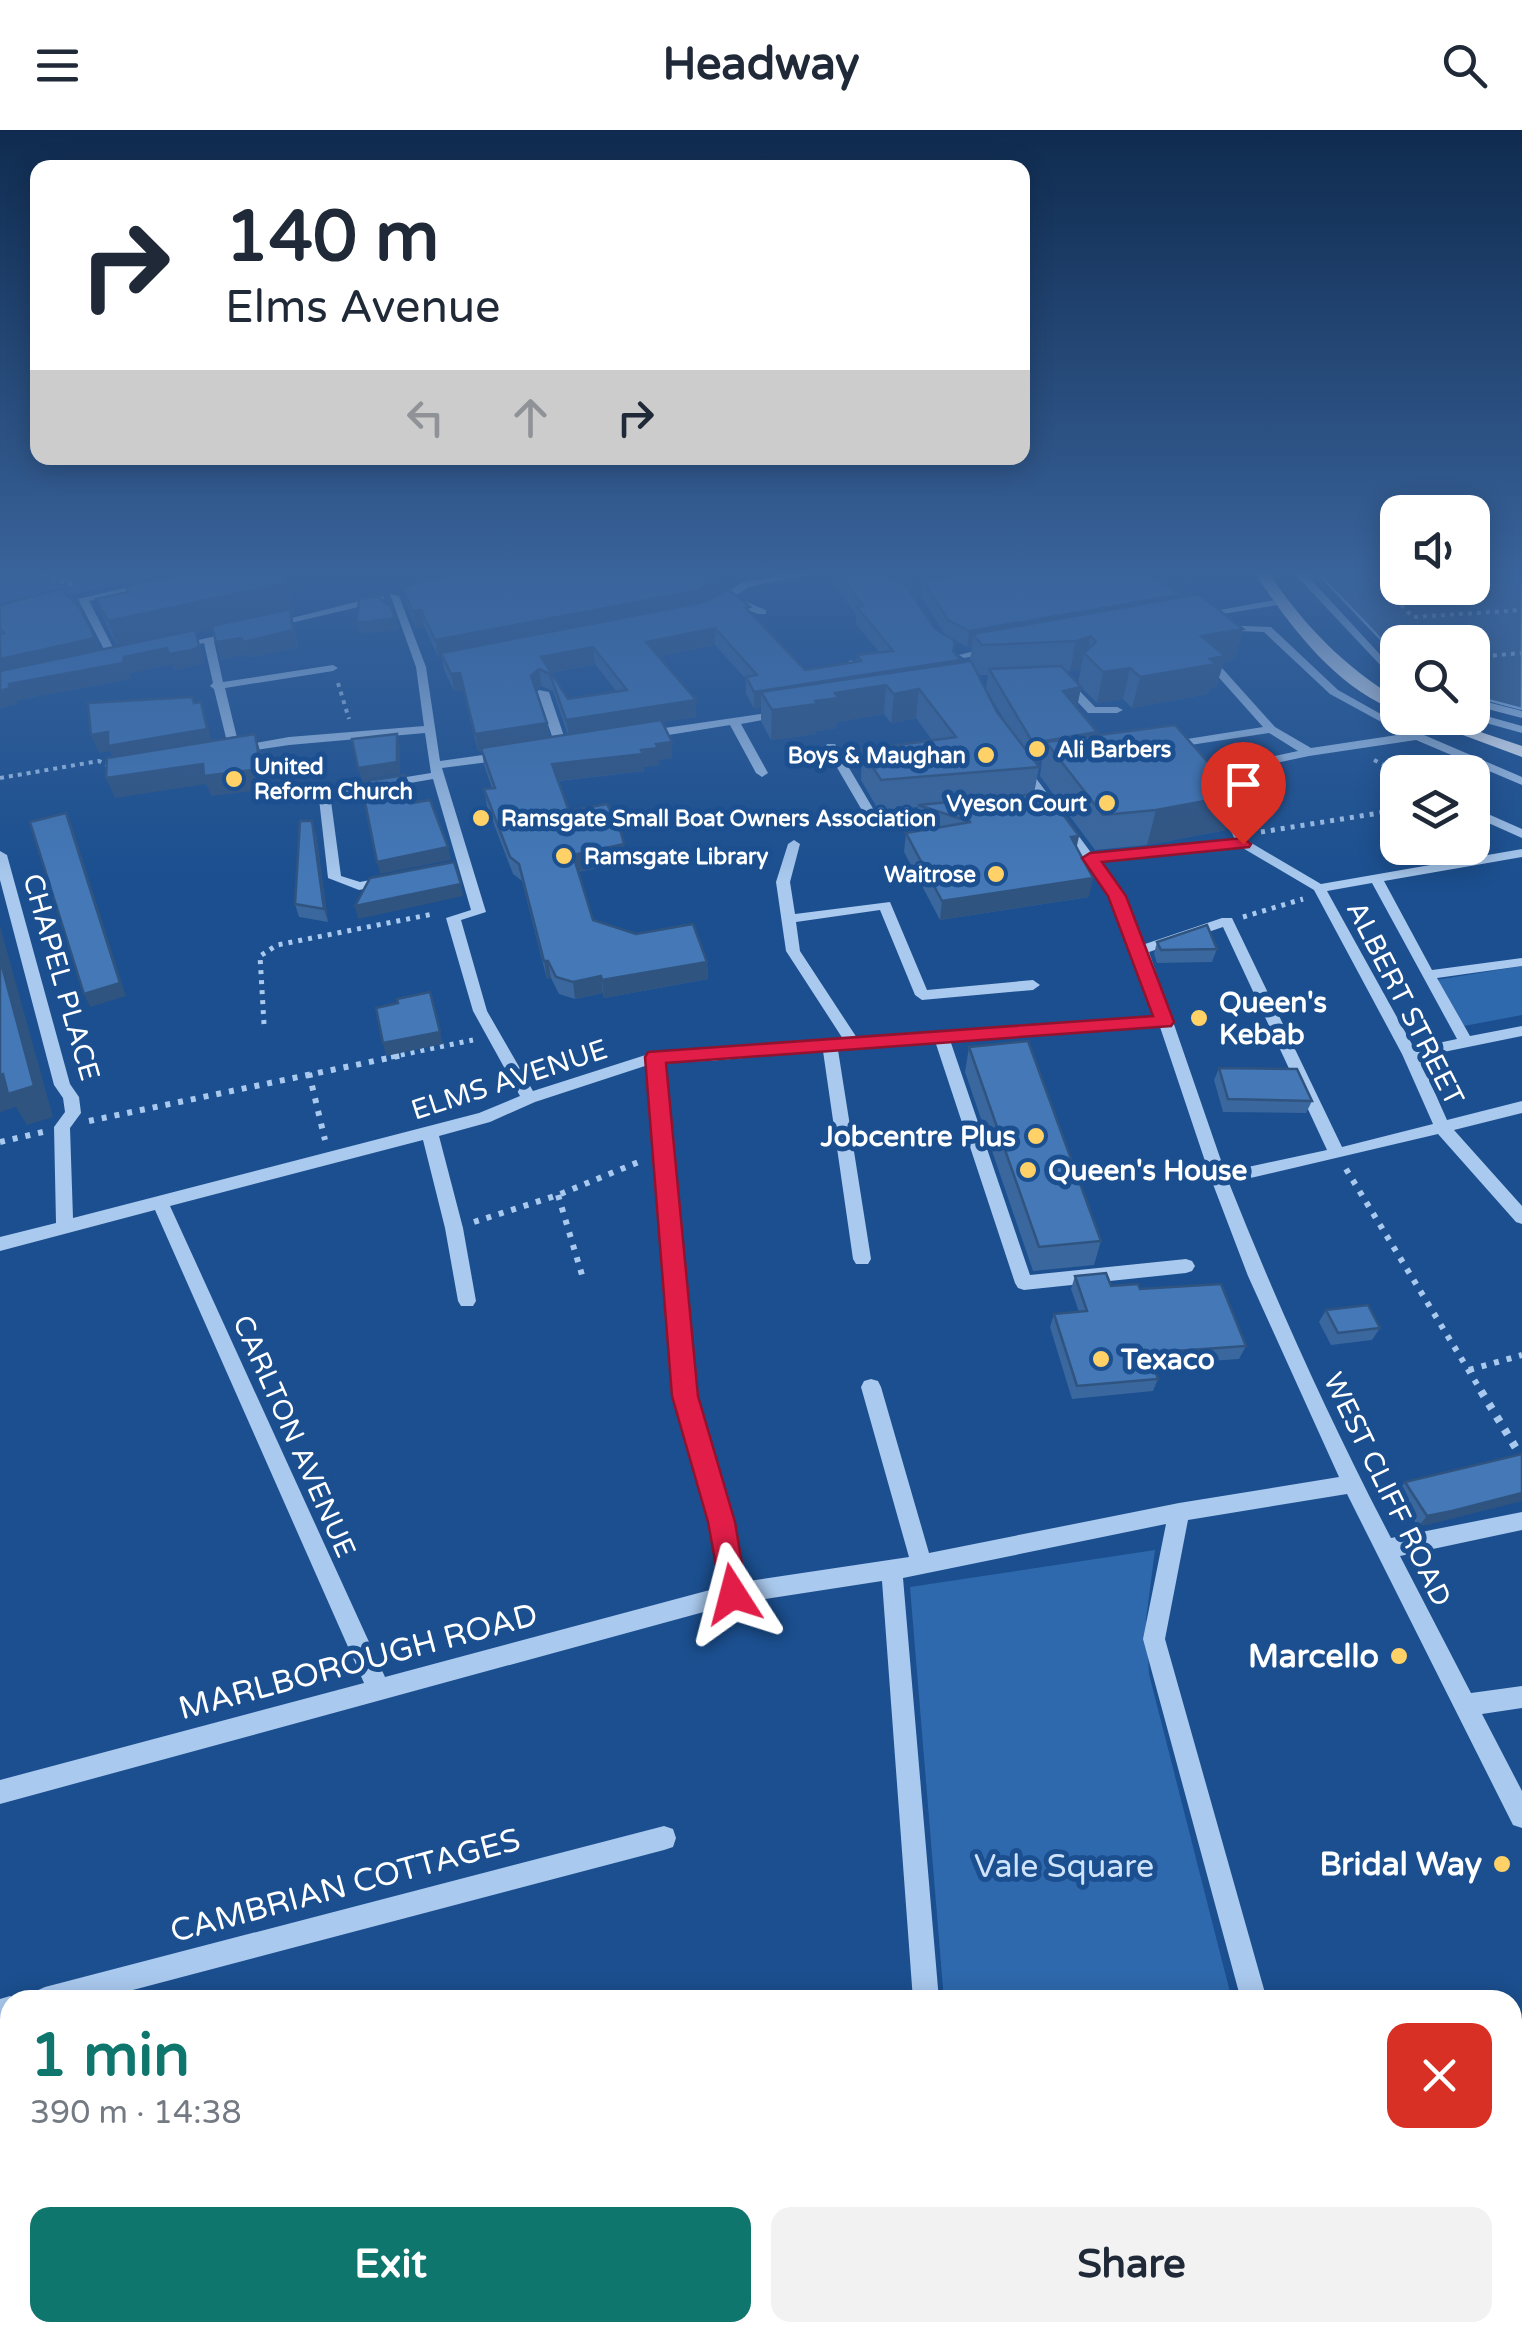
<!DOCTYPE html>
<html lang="en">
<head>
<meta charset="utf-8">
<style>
	:root { --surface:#fff; --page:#f2f2f3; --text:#1f2937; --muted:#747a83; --accent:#0f766e }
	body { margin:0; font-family:"Varela Round",sans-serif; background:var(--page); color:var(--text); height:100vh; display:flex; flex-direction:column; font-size:38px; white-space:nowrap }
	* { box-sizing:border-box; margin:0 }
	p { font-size:32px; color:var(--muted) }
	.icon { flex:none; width:55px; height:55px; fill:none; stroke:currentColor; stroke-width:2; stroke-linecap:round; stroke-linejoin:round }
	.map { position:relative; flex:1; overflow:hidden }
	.side { position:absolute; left:0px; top:1860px; width:1522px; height:352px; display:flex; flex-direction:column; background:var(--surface); border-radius:30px 30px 0 0; box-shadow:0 5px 25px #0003 }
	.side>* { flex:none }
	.top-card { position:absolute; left:30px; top:30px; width:1000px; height:305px; border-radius:20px; box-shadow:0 5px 25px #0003; background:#fff; color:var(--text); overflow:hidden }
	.fabs { position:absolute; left:1380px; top:365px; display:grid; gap:20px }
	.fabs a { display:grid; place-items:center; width:110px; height:110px; border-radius:20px; background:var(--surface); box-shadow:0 5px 25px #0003; font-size:50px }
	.pin { position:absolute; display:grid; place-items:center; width:85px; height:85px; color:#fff; margin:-102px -42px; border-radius:50% 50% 50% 0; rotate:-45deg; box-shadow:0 0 10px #0007 }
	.pin .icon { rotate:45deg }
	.me { position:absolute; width:110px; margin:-55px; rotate:351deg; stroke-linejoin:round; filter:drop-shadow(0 0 8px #0008) }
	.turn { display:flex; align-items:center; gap:35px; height:210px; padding:0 30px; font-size:45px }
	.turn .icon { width:130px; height:130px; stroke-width:2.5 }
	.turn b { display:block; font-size:70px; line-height:85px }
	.lanes { display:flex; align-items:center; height:95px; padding:0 30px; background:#0003; justify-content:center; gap:50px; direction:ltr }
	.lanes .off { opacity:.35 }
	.round { display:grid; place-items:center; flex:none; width:105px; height:105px; border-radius:20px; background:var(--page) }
	.head { display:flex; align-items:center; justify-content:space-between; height:170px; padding:0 30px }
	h1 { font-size:60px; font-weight:700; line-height:75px; color:var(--accent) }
	.action { display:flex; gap:20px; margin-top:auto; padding:20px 30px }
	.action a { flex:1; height:115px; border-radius:20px; background:var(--accent); color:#fff; font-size:40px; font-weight:700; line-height:115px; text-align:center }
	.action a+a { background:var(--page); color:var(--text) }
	header { display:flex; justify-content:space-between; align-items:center; height:130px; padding:0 30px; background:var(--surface); font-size:45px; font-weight:700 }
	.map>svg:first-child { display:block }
</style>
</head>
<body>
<header><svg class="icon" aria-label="menu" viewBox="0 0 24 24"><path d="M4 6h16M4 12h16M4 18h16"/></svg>Headway<svg class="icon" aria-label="search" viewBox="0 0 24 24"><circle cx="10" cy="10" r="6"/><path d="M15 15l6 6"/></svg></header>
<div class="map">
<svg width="1522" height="2212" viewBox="0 0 1522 2212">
	<rect width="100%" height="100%" fill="#1b4f8f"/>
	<g fill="#2e69ad">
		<path d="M0,442H167L170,444L0,480Z"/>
		<path d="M1522,836V885L1464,896L1436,850Z"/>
		<path d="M1155,1420L1146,1490L1149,1544L1232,1870H944L910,1457Z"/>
		<path d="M1317,2203L1319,2212H975L973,2203Z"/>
	</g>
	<path fill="#3c6290" stroke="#9cc4f0" stroke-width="2.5" d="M1317,442H1397L1398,458H1472L1473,442H1522V579L1473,566L1472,512H1398L1397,526Z"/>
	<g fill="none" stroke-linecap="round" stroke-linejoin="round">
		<g stroke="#a9c9ee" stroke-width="4" stroke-dasharray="4 5" stroke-linecap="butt">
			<path d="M35,442L75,456"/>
			<path d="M1472,443L1482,442"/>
			<path d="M1373,449L1398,447"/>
			<path d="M1401,475L1413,487L1522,480"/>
			<path d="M1475,527L1522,523"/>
			<path d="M849,533L863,531"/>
			<path d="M338,553L349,589"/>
			<path d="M1374,630L1398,642"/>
			<path d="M0,648L99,631L111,637"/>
		</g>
		<g stroke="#a9c9ee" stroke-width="5" stroke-dasharray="4 6" stroke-linecap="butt">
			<path d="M1261,702L1398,680"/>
			<path d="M1243,787L1303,769"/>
			<path d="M264,894L260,826L277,815L433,784"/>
			<path d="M391,927L473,910"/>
		</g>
		<g stroke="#a9c9ee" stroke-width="6" stroke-dasharray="5 8" stroke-linecap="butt">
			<path d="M309,943L325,1010"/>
			<path d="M89,991L403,925"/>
			<path d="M0,1012L43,1002"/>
			<path d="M1346,1039L1483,1264"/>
			<path d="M558,1065L582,1145"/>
			<path d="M474,1092L558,1065L641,1031"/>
			<path d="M1469,1240L1522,1225"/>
		</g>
		<path stroke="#a9c9ee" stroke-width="8" stroke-dasharray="6 9" stroke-linecap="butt" d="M1481,1261L1522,1328"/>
		<g fill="#a9c9ee" fill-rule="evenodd">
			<path d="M798,442H821L748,457L734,467L766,480V484H758L727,472L715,478L710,475L741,453Z"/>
			<path d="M1293,442H1304L1398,544V554Z"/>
			<path d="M146,453L151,456L150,458L89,471L118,527L109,529L78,469Z"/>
			<path d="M390,464L399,466L426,537L440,631L504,622L510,626L504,630L442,638L486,782L461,790L487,881L533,961L655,922L708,921L843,909L786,821L776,752L788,714L794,710L800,714L790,752L795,784L890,772L927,860L1033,850L1040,855L1033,860L922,870L915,865L880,780L796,792L800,821L857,908L1157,888L1134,820L1110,766L1017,639L1027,636L1092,724L1235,710L1206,643L1208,640L1298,621L1269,603L1164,619V613L1168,612L1263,597L1214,542V538H1222L1275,597L1311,618L1417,602L1522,647V655L1416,610L1309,626L1219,645L1248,711L1321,754L1522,719V727L1384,751L1432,840L1522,828V836L1437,848L1470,906L1522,896V906L1419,927L1447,990L1522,971V983L1454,1000L1522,1076V1094L1516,1092L1438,1004L1229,1053C1277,1174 1331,1293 1391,1408L1522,1382V1400L1400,1426L1471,1563L1522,1556V1578L1482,1584L1522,1661V1698L1513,1695L1347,1364L1188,1390L1165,1509L1267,1870H1241L1143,1509L1166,1394L903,1448L939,1870H913L882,1451L733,1474L0,1674V1650L364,1553L155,1080L0,1121V1107L56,1093L54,997L65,982L63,968L54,955L0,750V721L7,725L70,954L79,967L81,983L70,998L73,1088L479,983L520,966L473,881L446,788L471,780L433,649L341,665L331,671L341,746L360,752L391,746L398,750L396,753L359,760L328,748L319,669L338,658L431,643L425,603L289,615L230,624L214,559L210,556L213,553L204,513L177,519L172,516L238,501V505L214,511L223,552L333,535L338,538L333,541L225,558L239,616L289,607L424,596L416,537ZM1241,717L1314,760L1402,924L1433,994L1342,1017L1232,788H1222L1145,814L1124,766L1098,731ZM1372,753L1457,909L1414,918L1327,761ZM1223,797L1327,1020L1225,1042L1149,822ZM1160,897L1211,1049L1248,1146L1339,1347L1179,1373L929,1423L881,1257L878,1251L871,1249L864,1251L861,1257L909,1427L742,1452L731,1392L695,1266L663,932L708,931L823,921L853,1129L856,1134H868L871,1129L838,920L935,911L1015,1153L1018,1158L1024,1160L1186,1143L1192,1141L1195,1136L1192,1131L1186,1129L1030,1145L950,910ZM648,935L675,1266L711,1392L721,1457L385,1547L170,1076L423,1010L445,1098L458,1171L461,1176H473L476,1171L463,1098L439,1006L490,992L535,972Z"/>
			<path d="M380,466L384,467V471L269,498L264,495Z"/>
			<path d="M1280,469L1285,472L1284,474L1197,488L1192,485Z"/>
			<path d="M1218,495L1271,497L1338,560L1395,592L1385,594L1330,564L1264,502L1214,500L1213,498Z"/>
			<path d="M994,516L999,519L998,521L964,528L959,525Z"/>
			<path d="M1061,550H1069L1095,577H1117L1123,580L1117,583H1088L1061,554Z"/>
			<path d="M539,560L549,562L568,618L566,621L556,618L537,562Z"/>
			<path d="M1472,568L1522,581V588L1472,575Z"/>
			<path d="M781,581L787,584L785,586L741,594L768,643L762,647L756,643L730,595L644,609L638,605L644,601Z"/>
			<path d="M1472,582L1522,596V603L1468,588H1472Z"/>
			<path d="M827,614H835L878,687L939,681L945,685L939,689L870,694L825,617Z"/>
			<path d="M1488,684L1522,699V708L1484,691L1482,688Z"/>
			<path d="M664,1696L673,1699L676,1708L673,1717L664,1720L95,1870H32L36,1861L45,1857Z"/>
			<path d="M10,1866L19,1870H10V1892L0,1895V1869Z"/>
			<path d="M10,2150V2180L0,2182V2152Z"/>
			<path d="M938,2202H968L969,2212H939Z"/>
			<path d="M1331,2202H1361L1363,2212H1333Z"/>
		</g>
		<g fill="#f0f6ff" fill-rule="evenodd">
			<path d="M1254,442H1268C1303,494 1344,537 1398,569V581C1336,559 1289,495 1254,442Z"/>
			<path d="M1417,588H1439L1522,616V627Z"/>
		</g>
	</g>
	<g fill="#3a679d" fill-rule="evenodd">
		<path d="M444,442H786L720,453V463L750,482L805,540L856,532L857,525L880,523L856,494V485L825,442H886L935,499L946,506L921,467L923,453L908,456L893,442H1243V445L1169,457L1179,465L1178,468L1243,499L1234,529L1224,531L1216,557L1209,558L1207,564L1132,578L1123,569L1097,573L1081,557L1077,577L1097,602V605L1226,700L1147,715L1095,720L1040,646L1042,631L1035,632L1039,637L1034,664L1077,717L1089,767L940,790L904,722L906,703L932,699L916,693L918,677L879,681L861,650L862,620L932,610L916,588L891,593L884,584L837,592L836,598L816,601V604L771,610L761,591V577L754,578L746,564V549L715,515L658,526L696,570V587L662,592L672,628L659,630V635L644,637V641L558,651L569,681L625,732L578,742L593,790L707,832L708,849L604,868L603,863L575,869L559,864L551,848L547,849L522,751L513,744L487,676L484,659L492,658L484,635L482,621H478L463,560L454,561L444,540L442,526L438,527L424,496L416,497L406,473L403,457L446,445ZM952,509L967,517L972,516L970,531L960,532L954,522ZM595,534L617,562L568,569L551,543ZM1081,538L1078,554L1066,542ZM978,545H988L986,559L1009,598L997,582ZM541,556L553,561L568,605L549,608L547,593L536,561Z"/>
		<path d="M125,456H289L293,481L291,482L298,517L248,528L247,524L221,529L213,499L196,503L204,532L197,535L175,540L173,534L130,543L129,549L17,570V574L0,578V475L95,508L100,520L117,516L107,497L96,469L128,462Z"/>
		<path d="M316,704L328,792L299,787L295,774Z"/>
		<path d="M1157,812L1217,819L1212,832L1157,833L1154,824Z"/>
		<path d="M969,917L1101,1111L1094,1135L1033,1141L965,942Z"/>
		<path d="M1219,938L1312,971L1306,983L1223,982L1214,950Z"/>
		<path d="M1075,1146L1111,1156L1140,1159L1246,1216L1239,1229L1153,1235L1158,1249L1153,1261L1072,1269L1050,1197L1054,1184L1079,1182L1071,1159Z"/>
		<path d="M1326,1180L1380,1198L1372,1210L1331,1215L1319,1192Z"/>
		<path d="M1522,1324L1418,1397L1397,1363L1405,1352Z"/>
	</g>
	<g fill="#305480">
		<path d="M285,442L289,456L293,481L291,482L298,517L248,528L247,524L221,529L216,512L290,482L196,503L204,532L197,535L175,540L173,534L130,543L129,549L17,570V574L0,578V561L9,554L167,518L199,516L119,520L108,491Z"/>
		<path d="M712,442H786L720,453V463L701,476L438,527L435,510Z"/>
		<path d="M910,442H981L908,456Z"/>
		<path d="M1163,442H1243V445L1149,460L1153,444Z"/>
		<path d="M1179,465L1175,481L973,504L972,516L967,517L969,501Z"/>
		<path d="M421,480L424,496L416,497L412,481Z"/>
		<path d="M395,488L398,500L360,504L357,493Z"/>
		<path d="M715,498V515L647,529L646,512Z"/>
		<path d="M1243,499L1234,529L1224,531L1216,557L1209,558L1207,564L1132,578L1140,547L1201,506Z"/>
		<path d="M1091,506L1087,526L1084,523L1081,538L1070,541L1076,511Z"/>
		<path d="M95,508L101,523L0,546V529Z"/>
		<path d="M955,511L952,532L960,530L958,547L886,555L884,584L837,592L836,598L816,601V604L771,610L772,580L761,562V577L754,578V562Z"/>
		<path d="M593,517L595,534L548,543L541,527Z"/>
		<path d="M1130,538L1123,569L1097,573L1103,542Z"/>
		<path d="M539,539L541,556L533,563L531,546Z"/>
		<path d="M460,543L463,560L454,561L451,544Z"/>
		<path d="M1081,557L1077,577L1063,561Z"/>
		<path d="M919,559L916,588L891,593L894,564Z"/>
		<path d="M696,570V587L569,607L566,590Z"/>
		<path d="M201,572L207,590L213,617L115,634L110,621L99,623L91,605Z"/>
		<path d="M547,593L549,610L478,621L475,604Z"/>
		<path d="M1097,602L1093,622L1046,612L1042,631L1030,633L1033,613Z"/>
		<path d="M255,604L261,624L267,659L211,666L206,654L115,668L106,648Z"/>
		<path d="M397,604L400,616V644L362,650L358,638Z"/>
		<path d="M672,612V628L659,630V635L644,637V641L554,651L552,634L641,620L656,614Z"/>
		<path d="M1237,665L1226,700L1147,715L1156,680Z"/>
		<path d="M66,683L72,696L126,866L90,877L84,864Z"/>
		<path d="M312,691L316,704L328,792L324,779Z"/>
		<path d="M1079,706L1075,725L1071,707Z"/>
		<path d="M624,714L625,732L575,742L573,725Z"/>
		<path d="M448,717L451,730L380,744L377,732Z"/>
		<path d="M1093,748L1089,767L940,790L942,771Z"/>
		<path d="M461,754L463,766L358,789L355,776Z"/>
		<path d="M0,796L53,987L27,995L16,977L0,982Z"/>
		<path d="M544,831H548L551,848L547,849Z"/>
		<path d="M707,832L708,849L604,868L602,850Z"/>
		<path d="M601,846L603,863L575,869L573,852Z"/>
		<path d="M440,902L443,914L386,926L383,913Z"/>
		<path d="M1522,1363V1371L1418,1397L1427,1386Z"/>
	</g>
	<g fill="#4478b7" stroke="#305480" stroke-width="2.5" fill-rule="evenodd">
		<path d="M188,442H283L285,453L108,491L96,469L129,462L125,456Z"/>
		<path d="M456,442H716L720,447L700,460L435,510L421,480L412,481L403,457Z"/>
		<path d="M838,442H886L893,450L905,454L935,499L955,511L953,521L960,530L754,562L746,547L757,545L715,498L646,512L696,570L566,590L550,544L539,539L531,546L547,593L475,604L460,543L451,544L441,523L705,472L728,459L750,477L746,478L805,540L861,531L857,525L893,521L857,477L863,476ZM593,517L627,560L568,569L541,527Z"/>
		<path d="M968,442H1163L1153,444L1179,465L969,501L948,490L923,451Z"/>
		<path d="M61,459L80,478L95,508L0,529V504L4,503L0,499V475Z"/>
		<path d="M1199,464L1243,499L1201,506L1225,526L1210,529L1216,534L1140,547L1130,538L1103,542L1084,523L1096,512L1091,506L1076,511L982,515L973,504Z"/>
		<path d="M378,466L391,477L395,488L357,493L359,469Z"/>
		<path d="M290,479L293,500L243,512L242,508L216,512L212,496Z"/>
		<path d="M195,500L199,516L192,520L169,524L167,518L124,527L123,533L9,554L10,558L0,561V541Z"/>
		<path d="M971,531L997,582L1039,637L881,650L862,620L956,607L919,559L894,564L886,555L835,563L838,568L815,571L817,574L772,580L761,562Z"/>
		<path d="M1061,536L1081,557L1063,561L1097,602L1033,613L989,539Z"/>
		<path d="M192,567L194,573L201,572L207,599L108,616V602L91,605L88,573Z"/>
		<path d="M661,590L672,612L656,614L658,618L641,620L643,624L552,634L569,681L607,674L621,703L624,714L573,725L593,790L636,804L693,794L707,832L602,850L601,846L573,852L556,847L548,831H544L519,734L510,727L484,659L495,658L481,618Z"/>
		<path d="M1175,595L1237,665L1156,680L1103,685L1046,612Z"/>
		<path d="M255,604L261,639L204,646L203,634L106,648L107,628Z"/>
		<path d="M397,604V632L358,638L352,609Z"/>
		<path d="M405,645L412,673L430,670L448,717L377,732L361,652Z"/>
		<path d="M1047,663L1079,706L1071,707L1093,748L942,771L906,703L971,692L918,675Z"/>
		<path d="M66,683L120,853L84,864L30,692Z"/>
		<path d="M300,691H312L324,779L295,774Z"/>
		<path d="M454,732L461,754L355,776L370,748Z"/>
		<path d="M1207,795L1217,819L1161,820L1157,812Z"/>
		<path d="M0,829L34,956L8,964L3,944L0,945Z"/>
		<path d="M430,862L440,902L383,913L376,878L398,873L397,869Z"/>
		<path d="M1028,911L1101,1111L1039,1117L969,917Z"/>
		<path d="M1219,938L1297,939L1312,971L1228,969Z"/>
		<path d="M1106,1143L1111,1156L1138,1154L1140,1159L1221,1154L1246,1216L1149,1223L1158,1249L1077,1256L1054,1184L1087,1181L1075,1146Z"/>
		<path d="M1368,1175L1380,1198L1338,1203L1326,1180Z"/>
		<path d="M1522,1324V1363L1452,1381L1427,1386L1405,1352Z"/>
	</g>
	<linearGradient id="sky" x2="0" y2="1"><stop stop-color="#0f2b4f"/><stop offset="0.59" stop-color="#39639b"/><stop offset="1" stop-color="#39639b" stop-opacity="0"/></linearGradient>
	<rect width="1522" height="752" fill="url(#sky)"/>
	<path fill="#e11d48" stroke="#92132f" stroke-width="2.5" d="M1243,708L1251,714L1249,717L1102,732L1126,766L1174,892L1171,896L666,933L698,1266L735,1392L747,1464L743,1474L733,1478L723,1474L708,1392L672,1266L645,927L648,922L1153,886L1108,766L1082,728L1090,723Z"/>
	<g fill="#ffd166" stroke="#1b4f8f" stroke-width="4">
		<circle cx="1037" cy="619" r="10"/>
		<circle cx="986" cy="625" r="10"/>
		<circle cx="234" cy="649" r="10"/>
		<circle cx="1107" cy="673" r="10"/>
		<circle cx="481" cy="688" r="10"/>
		<circle cx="564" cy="726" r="10"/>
		<circle cx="996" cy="744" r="10"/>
		<circle cx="1199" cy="888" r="10"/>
		<circle cx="1036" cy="1006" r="10"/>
		<circle cx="1028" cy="1040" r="10"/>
		<circle cx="1101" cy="1229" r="10"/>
		<circle cx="1399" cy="1526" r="10"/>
		<circle cx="1502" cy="1734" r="10"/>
	</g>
	<g text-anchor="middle" stroke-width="10" stroke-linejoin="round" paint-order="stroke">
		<g font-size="22" font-weight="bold" fill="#fff" stroke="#1b4f8f" text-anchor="start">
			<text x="1057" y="627">Ali Barbers</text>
			<text x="966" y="633" text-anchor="end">Boys &amp; Maughan</text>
			<text x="254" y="644">United<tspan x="254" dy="25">Reform Church</tspan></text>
			<text x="1087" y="681" text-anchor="end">Vyeson Court</text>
			<text x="501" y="696">Ramsgate Small Boat Owners Association</text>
			<text x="584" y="734">Ramsgate Library</text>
			<text x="976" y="752" text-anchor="end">Waitrose</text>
		</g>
		<g font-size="28" fill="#fff" stroke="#1b4f8f">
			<text transform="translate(62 847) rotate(74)" y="10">CHAPEL PLACE</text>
			<text transform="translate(1406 873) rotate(63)" y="10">ALBERT STREET</text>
			<text transform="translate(509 949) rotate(-18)" y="10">ELMS AVENUE</text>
			<text transform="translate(295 1306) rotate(66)" y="10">CARLTON AVENUE</text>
			<text transform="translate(1388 1359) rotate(64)" y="10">WEST CLIFF ROAD</text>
		</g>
		<g font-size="28" font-weight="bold" fill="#fff" stroke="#1b4f8f" text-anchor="start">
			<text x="1219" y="882">Queen's<tspan x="1219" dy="32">Kebab</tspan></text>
			<text x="1016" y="1016" text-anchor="end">Jobcentre Plus</text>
			<text x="1048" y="1050">Queen's House</text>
			<text x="1121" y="1239">Texaco</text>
		</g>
		<g font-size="32" font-weight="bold" fill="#fff" stroke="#1b4f8f" text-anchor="end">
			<text x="1379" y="1537">Marcello</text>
			<text x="1482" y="1745">Bridal Way</text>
		</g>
		<g font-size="32" fill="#fff" stroke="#1b4f8f">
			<text transform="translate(358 1531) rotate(-15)" y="11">MARLBOROUGH ROAD</text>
			<text transform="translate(345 1755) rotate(-15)" y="11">CAMBRIAN COTTAGES</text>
		</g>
		<g font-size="32" fill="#cfe3fa" stroke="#1b4f8f">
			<text x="1064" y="1747">Vale Square</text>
		</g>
	</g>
</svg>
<div class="fabs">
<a><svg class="icon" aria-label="sound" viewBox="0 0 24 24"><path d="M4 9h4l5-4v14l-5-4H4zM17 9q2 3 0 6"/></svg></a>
<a><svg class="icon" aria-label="search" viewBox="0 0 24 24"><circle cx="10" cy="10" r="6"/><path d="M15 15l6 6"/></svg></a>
<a><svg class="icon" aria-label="layers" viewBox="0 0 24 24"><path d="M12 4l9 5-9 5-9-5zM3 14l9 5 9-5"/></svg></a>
</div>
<div class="pin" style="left:1243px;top:714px;background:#d93025"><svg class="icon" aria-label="arrive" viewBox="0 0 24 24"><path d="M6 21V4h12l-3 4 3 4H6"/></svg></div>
<svg class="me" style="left:733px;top:1464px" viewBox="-20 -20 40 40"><path d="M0-17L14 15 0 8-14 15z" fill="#e11d48" stroke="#fff" stroke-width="4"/></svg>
<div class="top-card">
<div class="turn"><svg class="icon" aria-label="right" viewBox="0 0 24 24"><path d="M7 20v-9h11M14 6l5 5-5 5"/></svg><div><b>140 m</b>Elms Avenue</div></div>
<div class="lanes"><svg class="icon off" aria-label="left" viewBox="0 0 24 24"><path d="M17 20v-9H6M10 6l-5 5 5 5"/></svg><svg class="icon off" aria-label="ahead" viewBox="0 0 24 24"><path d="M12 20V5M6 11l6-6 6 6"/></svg><svg class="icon" aria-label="right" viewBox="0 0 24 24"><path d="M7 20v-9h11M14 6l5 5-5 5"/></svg></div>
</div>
<section class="side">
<div class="head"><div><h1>1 min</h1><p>390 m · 14:38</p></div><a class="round" style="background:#d93025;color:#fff"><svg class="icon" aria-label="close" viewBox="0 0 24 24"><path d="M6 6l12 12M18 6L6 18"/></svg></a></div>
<div class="action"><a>Exit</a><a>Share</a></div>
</section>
</div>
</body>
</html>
